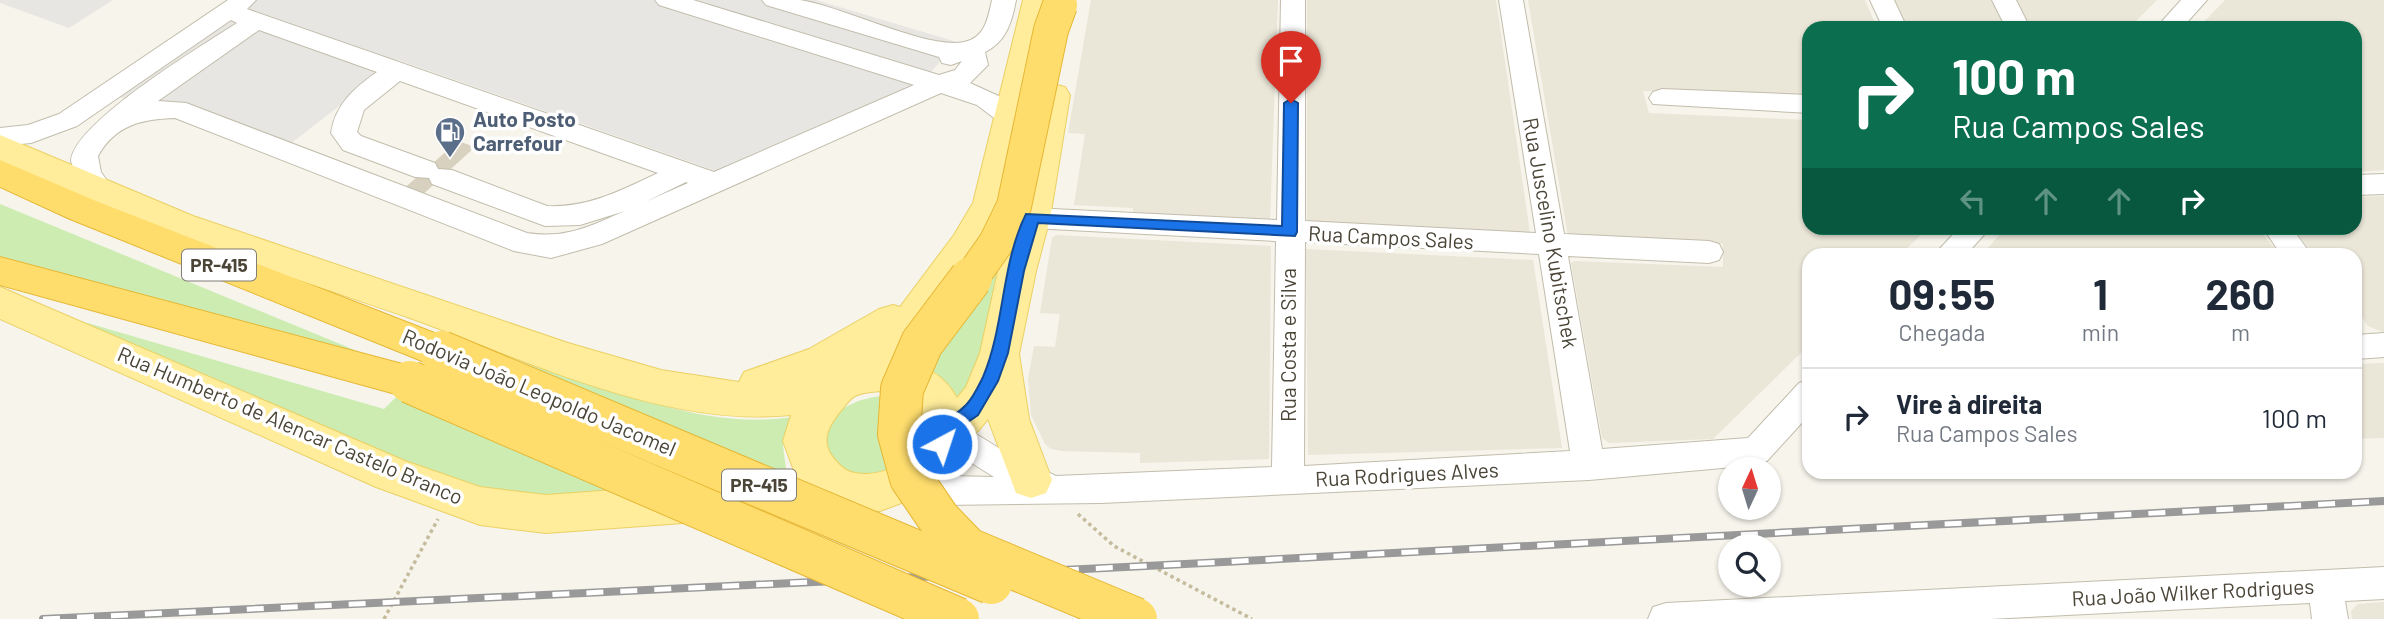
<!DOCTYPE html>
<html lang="pt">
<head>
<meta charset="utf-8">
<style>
	:root { --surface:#fff; --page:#f2f2f3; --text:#1f2937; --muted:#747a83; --line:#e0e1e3 }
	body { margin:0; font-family:Barlow,sans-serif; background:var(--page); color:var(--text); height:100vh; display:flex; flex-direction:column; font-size:26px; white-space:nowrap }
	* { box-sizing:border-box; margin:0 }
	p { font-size:23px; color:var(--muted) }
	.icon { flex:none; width:38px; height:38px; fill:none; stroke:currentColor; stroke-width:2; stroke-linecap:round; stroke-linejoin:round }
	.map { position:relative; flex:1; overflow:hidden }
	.panel { position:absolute; left:1802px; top:248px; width:560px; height:231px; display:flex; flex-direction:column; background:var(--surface); border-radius:21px; box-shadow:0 2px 5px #0004 }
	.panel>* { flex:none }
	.hud { position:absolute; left:1802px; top:21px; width:560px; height:214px; border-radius:21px; box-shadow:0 2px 5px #0004; background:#0b6e4f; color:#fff; overflow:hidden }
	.needle { width:46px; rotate:4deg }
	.fabs { position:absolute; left:1718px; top:457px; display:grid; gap:14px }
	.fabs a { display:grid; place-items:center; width:63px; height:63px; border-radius:50%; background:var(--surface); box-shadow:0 2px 5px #0004; font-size:35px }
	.pin { position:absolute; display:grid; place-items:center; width:60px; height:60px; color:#fff; margin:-72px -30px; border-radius:50% 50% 50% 0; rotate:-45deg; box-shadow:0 0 7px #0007 }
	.pin .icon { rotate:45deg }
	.me { position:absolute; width:77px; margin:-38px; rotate:40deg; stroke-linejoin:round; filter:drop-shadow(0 0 5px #0008) }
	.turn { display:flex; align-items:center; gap:24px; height:147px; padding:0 35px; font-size:32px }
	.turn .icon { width:91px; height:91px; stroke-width:2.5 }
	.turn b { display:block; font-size:49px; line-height:60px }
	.lanes { display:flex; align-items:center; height:66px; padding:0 35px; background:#0003; justify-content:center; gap:35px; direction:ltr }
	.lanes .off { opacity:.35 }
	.eta { display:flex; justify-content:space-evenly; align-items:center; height:119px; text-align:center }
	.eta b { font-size:42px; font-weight:700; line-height:49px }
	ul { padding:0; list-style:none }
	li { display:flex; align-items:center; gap:21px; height:98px; padding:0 35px; border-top:2px solid var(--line) }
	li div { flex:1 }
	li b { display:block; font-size:26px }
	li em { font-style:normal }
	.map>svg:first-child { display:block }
</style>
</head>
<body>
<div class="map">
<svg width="2384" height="619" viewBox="0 0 2384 619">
	<rect width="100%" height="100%" fill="#f6f4eb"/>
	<g fill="#eae6d8">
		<path d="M1091,0H1278L1270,221L1133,213V208L1074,205L1085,134L1068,133Z"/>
		<path d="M1307,0H1496L1530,233L1307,224Z"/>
		<path d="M1528,0H1865L1877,28H1810L1809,96L1643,91L1649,113L1809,120L1810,228H1928L1900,255L1810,256L1809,345L1713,439L1609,443L1602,438L1571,263L1574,261L1723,267V244L1706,241L1568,236Z"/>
		<path d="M1894,0H2157L2129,28H1907Z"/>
		<path d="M2225,0H2384V170L2356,172V28H2198Z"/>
		<path d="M2384,196V332H2383L2368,326L2356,309V256L2314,255L2293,228H2356V197Z"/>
		<path d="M2005,228H2258L2280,255H1982Z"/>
		<path d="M1056,235L1271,246L1269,459L1140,463V453L1062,451L1051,449L1045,444L1031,415L1028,379L1034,346L1055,347L1060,314L1040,313L1052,238Z"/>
		<path d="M1306,249L1533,260L1562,448L1308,455Z"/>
		<path d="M2384,363V438L2356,439V364Z"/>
		<path d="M2384,602V619H2352L2351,611L2358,604Z"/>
	</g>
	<g fill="#ccecb2">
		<path d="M0,204L374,358L0,256Z"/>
		<path d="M1010,235L973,394L955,396L942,378L933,371L953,319Z"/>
		<path d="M46,311L384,409L454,340C496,354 539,368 582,381C650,403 721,428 793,417L783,446L787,476L554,498L464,487Z"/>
		<path d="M882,396C902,404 920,406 925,429L901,471L847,477L824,452C825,445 824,436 826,429C835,407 861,398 882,396Z"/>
	</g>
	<g fill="#e8e6e2">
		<path d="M0,0H113L69,28L0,3Z"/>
		<path d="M229,0H816L957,42L919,86L722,173L398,60L275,156L99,89Z"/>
	</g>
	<path fill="#d8d1bf" d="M458,141L475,147L419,198L401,191Z"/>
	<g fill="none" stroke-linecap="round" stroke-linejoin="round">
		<g stroke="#c2bdac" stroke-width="2">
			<g id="minor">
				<path d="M228,0H256L247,9L714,172L914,85L659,5L655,0H693L939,75L955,70L962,61L951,65L942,63L939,57L766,5L762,0C774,0 788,0 800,0C842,6 927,50 964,42C985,38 988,18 992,0H1016C1012,22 1006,42 985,52L988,65L970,83L1003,98L1024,118L1020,124L1011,127L1002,124L977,105L941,93L602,244L551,258L514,251L175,118C142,119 115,125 98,156L101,172L116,194L112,201L102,204L92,201L76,176L71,161C73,123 203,45 237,23L231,20L77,126L31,143L0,146V128L28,125L59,114ZM259,30L377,72C354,88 335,105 331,133L343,150L415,177L429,178L432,184L545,226L580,225L625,211C590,226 567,239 527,233L186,103L158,101ZM400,81L658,173C622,190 588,208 547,206L452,170L438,169L435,163L361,136L357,132L364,110ZM686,182L688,183L645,202Z"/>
				<path d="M1281,0H1305V221L1536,233L1499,0H1523L1564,234L1709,241L1719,244L1723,252L1719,260L1709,263L1568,256L1602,449L1748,438L1799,383L1810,379V414L1767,461L1756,465L1589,480L1101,503L945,505L906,503L894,499L889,489L894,479L906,475L994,477L933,439L928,430L933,421L944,417L955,421L1002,450L1056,476L1272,467L1276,241L1032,228L1022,225L1018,218L1022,211L1032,208L1277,220ZM1305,242L1539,254L1570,451L1304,466Z"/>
				<path d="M1870,0H1894L1907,28H1883Z"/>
				<path d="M1992,0H2016L2030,28H2006Z"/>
				<path d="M2181,0H2207L2182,28H2156Z"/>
				<path d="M1662,89L1810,95V113L1653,104L1649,98L1653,92Z"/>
				<path d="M2384,174V194L2356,195V175Z"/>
				<path d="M1959,228H1990L1965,256H1933Z"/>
				<path d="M2263,228H2292L2312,256H2282Z"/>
				<path d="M2384,333V357L2356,359V335Z"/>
				<path d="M2384,567V599L2345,601L2348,619H2312L2310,603L1989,619H1648L1653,607L1666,603Z"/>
			</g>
		</g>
		<g stroke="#ebd064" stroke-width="2">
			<g id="major">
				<path d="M1023,0H1055L1009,203L980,255L921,337L900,360C925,366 944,374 957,398L966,387L980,353L998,271L1014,218L1036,95L1041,87L1053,84L1065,87L1070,95L1050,218L1036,271L1019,354L1029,419L1052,480L1046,493L1031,498L1016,493L988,419L978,431L963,440L948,472L923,495L880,511L852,510L837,504L813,494L796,476L783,441L791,415C664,428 527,360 410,318C271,270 132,226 0,162V135L193,216L568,343L661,370L739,382L744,372L809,349L879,309L893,305L900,307L954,235L973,203ZM881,391C958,394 918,484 855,473C848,472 842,468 837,462C818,443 828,425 844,407C847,403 851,398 855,396C863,392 873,392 881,391Z"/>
				<path d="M0,287L405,461L480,487L546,495L697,484L712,490L719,503L712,516L697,522L546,533L480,525L376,487L0,319Z"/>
			</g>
		</g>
		<g stroke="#e6b734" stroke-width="2">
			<g id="highway">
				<path d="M0,160L96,201L455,341L461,352L455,363L441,368L427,363L70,219L0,187Z"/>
				<path d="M0,257L410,366L424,370L430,382L424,394L410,398L0,285Z"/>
			</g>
		</g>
		<g stroke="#c5bb9d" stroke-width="3.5" stroke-dasharray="3.5 3.5" stroke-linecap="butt">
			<path d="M1078,514L1114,546L1252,619"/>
			<path d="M384,619L438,519"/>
		</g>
		<use href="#minor" fill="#fff" fill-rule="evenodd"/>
		<use href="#major" fill="#ffed9b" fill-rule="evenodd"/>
		<use href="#highway" fill="#ffdd6d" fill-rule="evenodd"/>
		<g stroke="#999" stroke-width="8">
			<path id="rail" d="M43,619L1146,566L2384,501"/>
		</g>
		<use href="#rail" stroke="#fff" stroke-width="5" stroke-dasharray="17" stroke-linecap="butt"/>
		<g stroke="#e6b734" stroke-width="36" stroke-linecap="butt">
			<path id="highway-bridge-far1" d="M970,280L996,243L1014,206L1051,30L1060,5"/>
		</g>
		<g stroke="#e6b734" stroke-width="44" stroke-linecap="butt">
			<g id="highway-bridge">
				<path d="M971,278L922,343L902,389L899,434L911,478L939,519L968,549L1136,619"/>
				<path d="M441,352L991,583"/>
				<path d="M410,382L958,619"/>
			</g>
		</g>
		<use href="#highway-bridge-far1" stroke="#ffdd6d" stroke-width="34"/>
		<use href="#highway-bridge" stroke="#ffdd6d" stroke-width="42"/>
	</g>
	<path fill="#1a73e8" stroke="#114b97" stroke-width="2" d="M1291,99L1298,103L1297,232L1295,236L1038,223L1024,271L1008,353L998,381L978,415L952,433L948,449L942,451L935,449L933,444C939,416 950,422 966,405C973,398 979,385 983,377C1005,325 1001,264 1026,214L1282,226L1284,103Z"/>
	<defs>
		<g id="fuel-pin" transform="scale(1.575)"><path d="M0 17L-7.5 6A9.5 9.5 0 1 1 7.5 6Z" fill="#5c6f8a" stroke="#fff"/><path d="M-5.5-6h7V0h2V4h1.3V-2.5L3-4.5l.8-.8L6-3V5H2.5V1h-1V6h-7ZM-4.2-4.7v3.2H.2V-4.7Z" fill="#fff"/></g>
	</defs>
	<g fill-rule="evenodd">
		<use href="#fuel-pin" x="450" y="132"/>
	</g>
	<g text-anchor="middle" stroke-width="7" stroke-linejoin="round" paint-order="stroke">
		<g fill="#fff" stroke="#817d74" stroke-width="2">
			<rect x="182" y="249.5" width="74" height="31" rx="5"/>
			<rect x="722" y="469.5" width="74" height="31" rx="5"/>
		</g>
		<g font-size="19" font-weight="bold" fill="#4b4538">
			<text x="219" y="272">PR-415</text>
			<text x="759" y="492">PR-415</text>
		</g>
		<g font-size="21" font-weight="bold" fill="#4e5e75" stroke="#fff" text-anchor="start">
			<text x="473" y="127">Auto Posto<tspan x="473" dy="24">Carrefour</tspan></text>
		</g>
		<g font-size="21" fill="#4b4538" stroke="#fff">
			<text transform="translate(1550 233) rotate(80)" y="7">Rua Juscelino Kubitschek</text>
			<text transform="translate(1391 238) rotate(3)" y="7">Rua Campos Sales</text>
			<text transform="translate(1289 345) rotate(-90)" y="7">Rua Costa e Silva</text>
			<text transform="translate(539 393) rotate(23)" y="7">Rodovia João Leopoldo Jacomel</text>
			<text transform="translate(290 426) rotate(23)" y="7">Rua Humberto de Alencar Castelo Branco</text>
			<text transform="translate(1407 475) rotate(-3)" y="7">Rua Rodrigues Alves</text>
			<text transform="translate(2193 593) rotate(-3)" y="7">Rua João Wilker Rodrigues</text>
		</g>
	</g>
</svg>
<div class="fabs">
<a><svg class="needle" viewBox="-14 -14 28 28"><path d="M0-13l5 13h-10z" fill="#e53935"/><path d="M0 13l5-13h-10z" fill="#747a83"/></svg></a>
<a><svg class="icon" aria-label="search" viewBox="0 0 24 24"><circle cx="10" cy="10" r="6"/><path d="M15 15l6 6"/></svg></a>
</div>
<div class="pin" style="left:1291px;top:103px;background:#d93025"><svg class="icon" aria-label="arrive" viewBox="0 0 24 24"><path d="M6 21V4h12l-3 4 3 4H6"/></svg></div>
<svg class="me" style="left:942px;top:444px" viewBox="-20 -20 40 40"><circle r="17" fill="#1a73e8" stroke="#fff" stroke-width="3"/><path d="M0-11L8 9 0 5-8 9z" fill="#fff"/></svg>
<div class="hud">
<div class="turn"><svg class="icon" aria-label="right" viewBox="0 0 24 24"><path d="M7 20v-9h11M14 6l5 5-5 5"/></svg><div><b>100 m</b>Rua Campos Sales</div></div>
<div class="lanes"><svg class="icon off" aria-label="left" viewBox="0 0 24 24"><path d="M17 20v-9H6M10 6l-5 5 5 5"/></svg><svg class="icon off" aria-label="ahead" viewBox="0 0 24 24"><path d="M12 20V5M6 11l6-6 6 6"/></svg><svg class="icon off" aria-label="ahead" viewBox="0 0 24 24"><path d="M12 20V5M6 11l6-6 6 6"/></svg><svg class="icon" aria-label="right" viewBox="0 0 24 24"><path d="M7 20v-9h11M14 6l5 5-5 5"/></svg></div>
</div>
<section class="panel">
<div class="eta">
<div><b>09:55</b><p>Chegada</p></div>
<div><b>1</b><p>min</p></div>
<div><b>260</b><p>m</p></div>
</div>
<ul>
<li><svg class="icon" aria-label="right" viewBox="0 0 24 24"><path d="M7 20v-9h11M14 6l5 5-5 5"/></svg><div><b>Vire à direita</b><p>Rua Campos Sales</p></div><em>100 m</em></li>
</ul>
</section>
</div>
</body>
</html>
